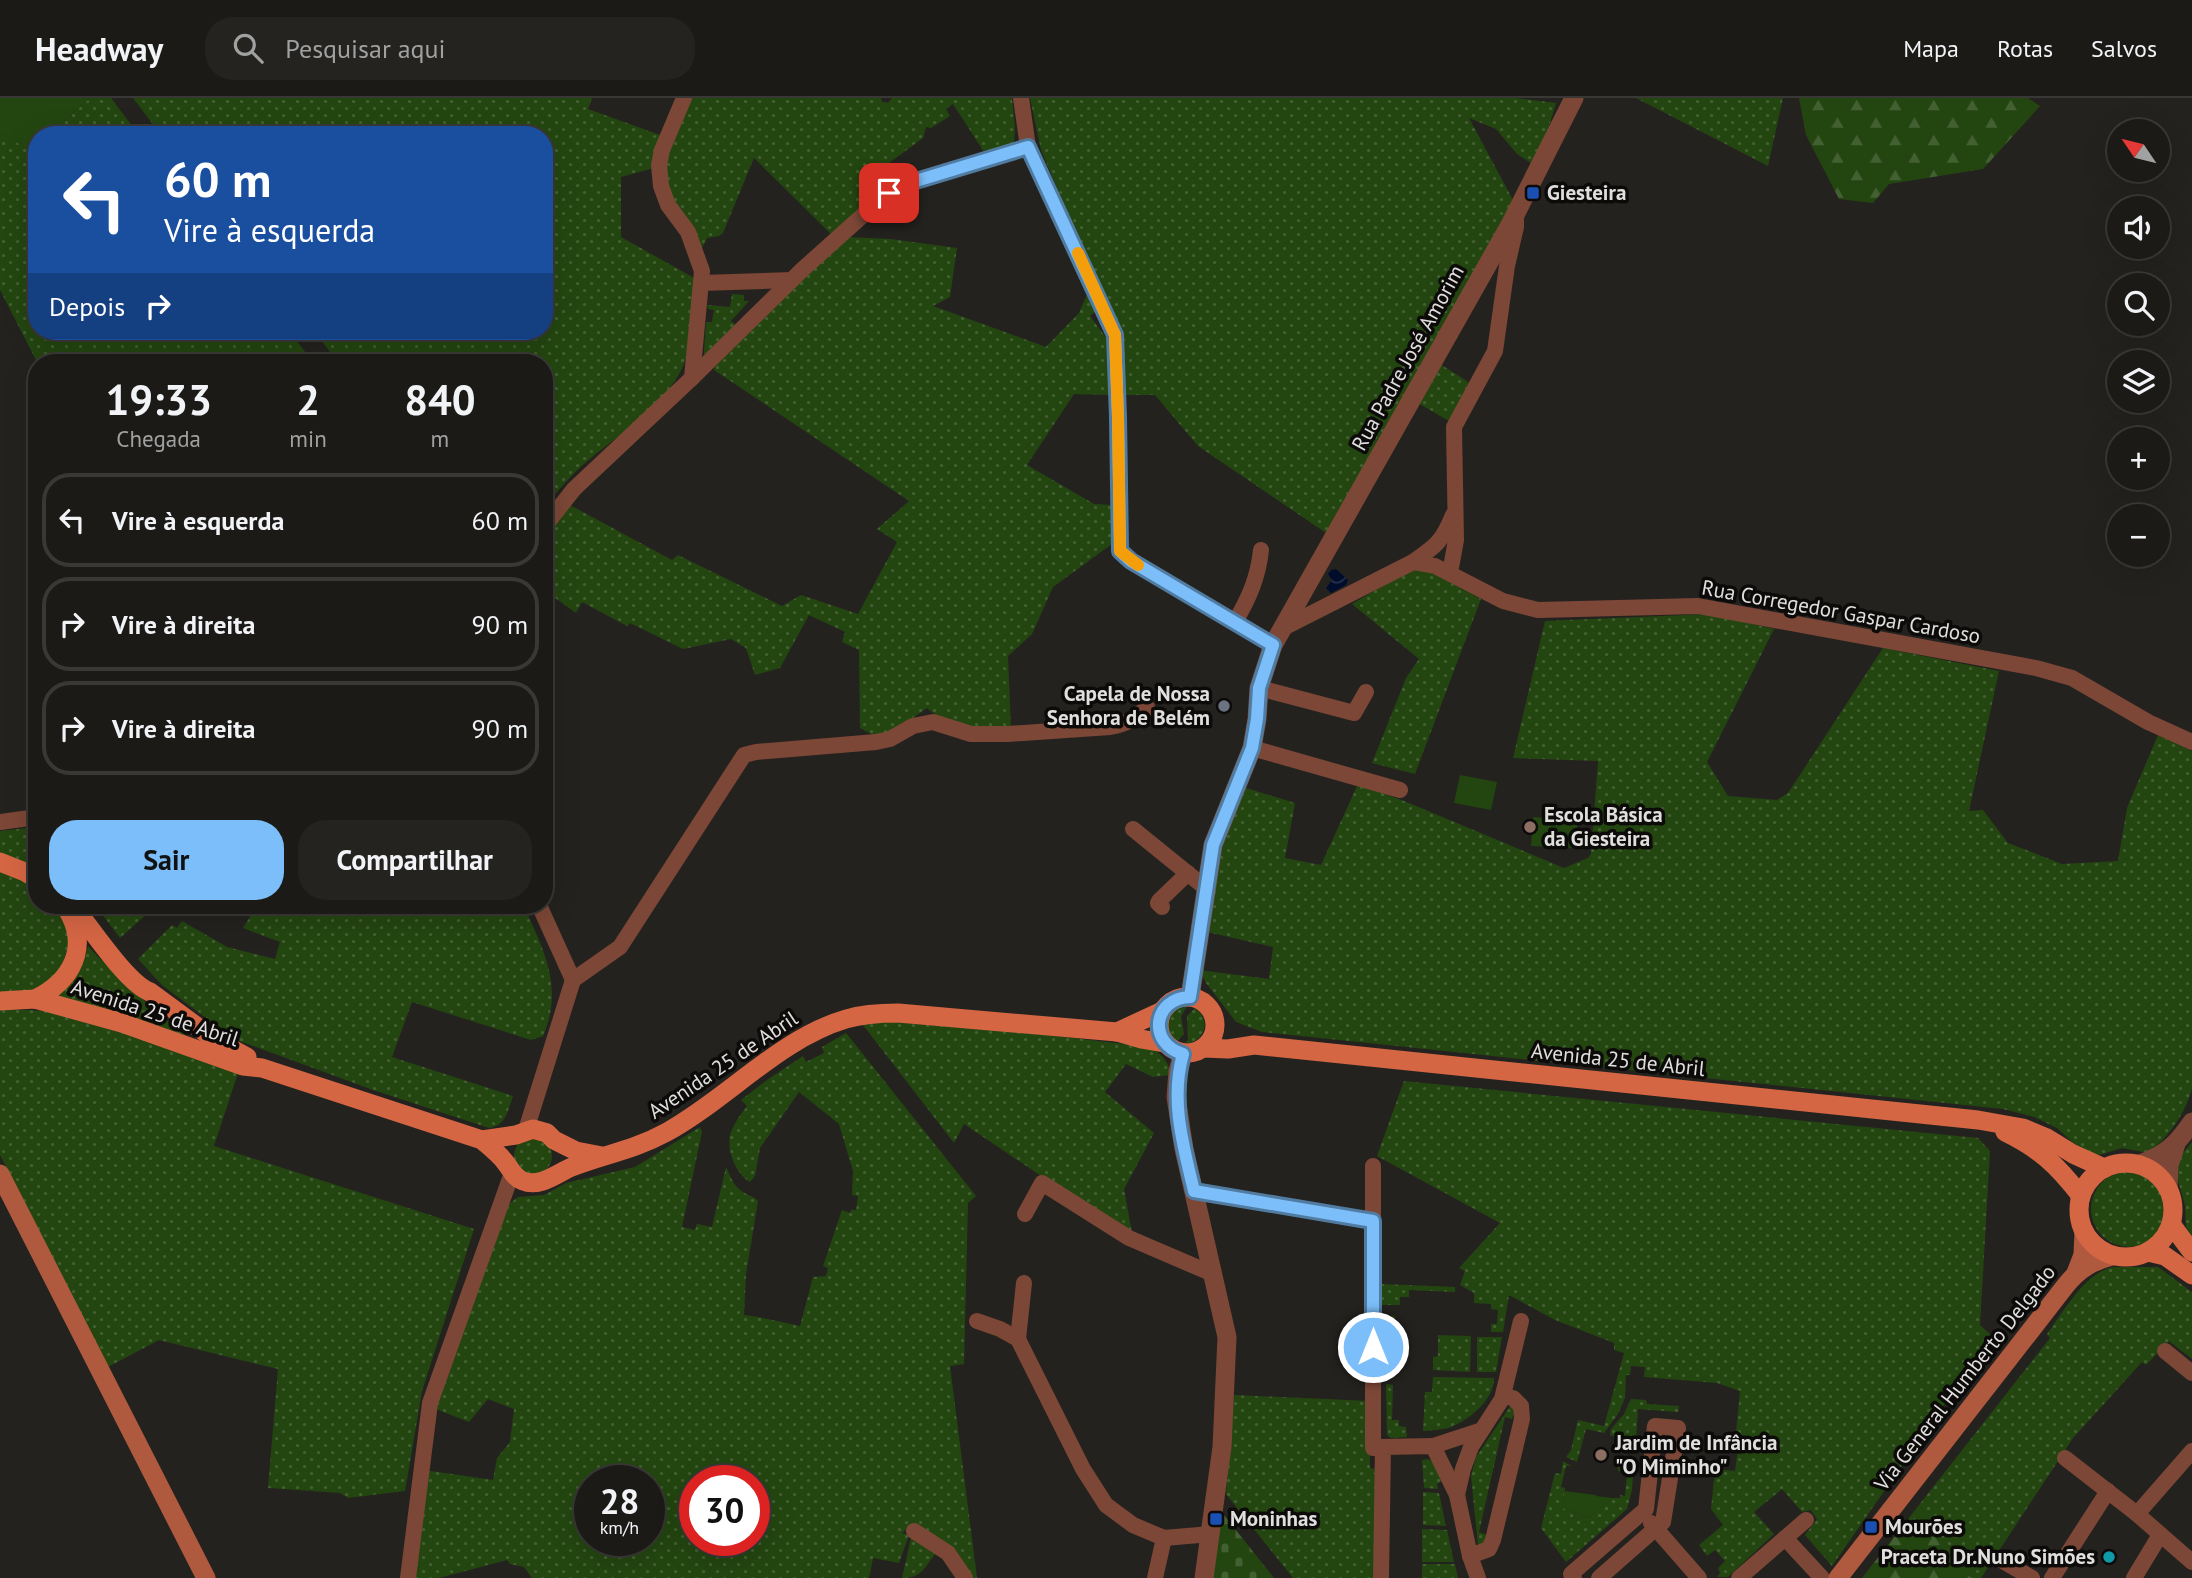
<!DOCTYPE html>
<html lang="pt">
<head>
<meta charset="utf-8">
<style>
	:root { --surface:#1b1a17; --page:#242320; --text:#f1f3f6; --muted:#a0a1a1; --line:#393836; --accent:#7cbef9 }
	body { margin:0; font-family:"PT Sans",sans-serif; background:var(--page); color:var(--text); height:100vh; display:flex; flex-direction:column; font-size:26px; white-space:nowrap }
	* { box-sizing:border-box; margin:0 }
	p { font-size:23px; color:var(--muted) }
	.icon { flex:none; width:38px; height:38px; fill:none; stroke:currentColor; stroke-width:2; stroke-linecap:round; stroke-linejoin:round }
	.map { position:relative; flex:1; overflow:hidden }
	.side { position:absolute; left:28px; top:256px; width:525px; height:560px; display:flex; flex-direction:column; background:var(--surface); border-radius:28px; box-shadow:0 7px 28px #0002,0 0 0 2px var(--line) }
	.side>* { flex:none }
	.guide { position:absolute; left:28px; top:28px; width:525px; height:214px; border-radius:28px; box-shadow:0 7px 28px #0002,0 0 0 2px var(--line); background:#1a4fa0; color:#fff; overflow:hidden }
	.needle { width:46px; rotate:305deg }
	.fabs { position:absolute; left:2107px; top:21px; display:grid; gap:14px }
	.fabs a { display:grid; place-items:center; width:63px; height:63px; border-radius:50%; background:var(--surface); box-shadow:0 7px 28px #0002,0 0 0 2px var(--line); font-size:35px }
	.speed { position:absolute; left:574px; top:1367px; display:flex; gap:14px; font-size:35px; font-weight:700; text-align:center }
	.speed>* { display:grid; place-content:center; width:91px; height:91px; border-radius:50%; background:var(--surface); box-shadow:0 7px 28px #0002,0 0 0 2px var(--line); line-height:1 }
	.speed small { font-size:18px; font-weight:400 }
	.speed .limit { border:10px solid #d22; background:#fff; color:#111 }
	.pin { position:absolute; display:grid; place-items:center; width:60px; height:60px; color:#fff; margin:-30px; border-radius:14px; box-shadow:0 4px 10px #0006 }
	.me { position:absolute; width:77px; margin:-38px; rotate:0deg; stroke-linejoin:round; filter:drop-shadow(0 0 5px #0008) }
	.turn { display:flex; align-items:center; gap:24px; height:147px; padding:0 21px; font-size:32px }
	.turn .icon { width:91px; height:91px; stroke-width:2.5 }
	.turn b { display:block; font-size:49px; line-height:60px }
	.then { display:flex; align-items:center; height:66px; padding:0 21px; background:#0003; gap:14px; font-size:26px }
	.eta { display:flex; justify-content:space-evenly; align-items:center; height:119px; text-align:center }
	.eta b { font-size:42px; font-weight:700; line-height:49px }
	.primary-button { display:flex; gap:14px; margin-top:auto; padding:14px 21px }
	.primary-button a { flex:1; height:80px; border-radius:28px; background:var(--accent); color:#111; font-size:28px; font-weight:700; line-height:80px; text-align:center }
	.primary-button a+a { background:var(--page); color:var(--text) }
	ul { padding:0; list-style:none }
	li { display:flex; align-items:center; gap:21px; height:94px; margin:0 14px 10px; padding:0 7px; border:4px solid var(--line); border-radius:28px }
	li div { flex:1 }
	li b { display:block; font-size:26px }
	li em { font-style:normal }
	header { display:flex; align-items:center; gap:42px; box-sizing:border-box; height:98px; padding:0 35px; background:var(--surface); border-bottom:2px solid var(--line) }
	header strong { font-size:33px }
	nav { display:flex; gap:38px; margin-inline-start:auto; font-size:24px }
	.search { width:490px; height:63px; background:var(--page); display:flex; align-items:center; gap:18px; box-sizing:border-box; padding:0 24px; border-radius:28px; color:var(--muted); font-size:26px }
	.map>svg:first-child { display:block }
</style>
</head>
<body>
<header>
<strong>Headway</strong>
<div class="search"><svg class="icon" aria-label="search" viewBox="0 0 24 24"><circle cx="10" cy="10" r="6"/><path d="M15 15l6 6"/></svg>Pesquisar aqui</div>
<nav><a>Mapa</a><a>Rotas</a><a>Salvos</a></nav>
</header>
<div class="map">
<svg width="2192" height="1480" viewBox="0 0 2192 1480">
	<defs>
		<pattern id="grass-dots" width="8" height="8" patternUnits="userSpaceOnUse" patternTransform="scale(1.75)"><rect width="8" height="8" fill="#234610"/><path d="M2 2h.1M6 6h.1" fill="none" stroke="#436032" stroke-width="1.8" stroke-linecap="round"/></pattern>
		<pattern id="forest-firs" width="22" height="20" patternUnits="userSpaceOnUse" patternTransform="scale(1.75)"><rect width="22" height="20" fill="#234610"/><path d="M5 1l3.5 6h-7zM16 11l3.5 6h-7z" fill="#436032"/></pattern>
		<pattern id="cemetery-stones" width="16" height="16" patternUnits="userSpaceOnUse" patternTransform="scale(1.75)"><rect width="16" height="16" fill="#234610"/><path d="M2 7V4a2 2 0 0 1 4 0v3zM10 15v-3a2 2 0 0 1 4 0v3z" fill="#436032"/></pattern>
		<pattern id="water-waves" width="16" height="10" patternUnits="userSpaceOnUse" patternTransform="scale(1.75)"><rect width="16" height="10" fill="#000c2c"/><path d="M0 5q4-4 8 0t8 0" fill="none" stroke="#252f4a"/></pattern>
	</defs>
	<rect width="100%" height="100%" fill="#24221f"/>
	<g fill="url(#grass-dots)" fill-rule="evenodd">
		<path d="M90,0H111L139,37H48Z"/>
		<path d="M133,0H592L588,11L660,37L654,70L621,79V139L696,181L686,261C669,307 620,335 585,365C570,378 557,394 544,409V264H338L314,233H544V37H161Z"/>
		<path d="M687,0H881L882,4L888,5L892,0H1012L1015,29L1014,46L986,57L953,6L946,11L950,18L931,30L926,29L923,40L889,65L900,87L833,138L754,60L723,135L719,138L707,140L701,152L670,104L663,67Z"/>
		<path d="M1030,0H1516L1556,5L1543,48L1534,67L1517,56L1496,31L1469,20L1514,104L1329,437L1198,348L1155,297H1125L1123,240L1107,208L1041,52Z"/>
		<path d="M1636,0H1783L1768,68Z"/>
		<path d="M0,35C9,41 26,47 37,42V233H289L313,264H37L0,192Z"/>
		<path d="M846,139L890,141L957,150L950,199L933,208L1046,249L1079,215L1088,194L1096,213L1090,218L1107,241L1111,297L1074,296L1027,367L1094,406L1112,407V446L1053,489L1032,536L1008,558L1011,630C984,630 948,630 927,610L901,628L877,639L860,630L859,552L842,544L845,534L809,517L780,570L755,577L746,550L731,541L683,551L630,525L627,528L582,504L576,515L544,492V441L568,406L672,462L678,457L782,508L801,497L858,516L897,444L877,431L909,403L714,272L715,265Z"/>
		<path d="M732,196L744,197V203H749L731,223L736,227L706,258L704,254L706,224H712L714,212L708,211L707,207L730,209Z"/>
		<path d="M1440,266L1470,285L1449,323L1418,305Z"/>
		<path d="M1413,470L1432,475L1481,501L1415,676L1372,665L1406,580L1419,561L1352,506Z"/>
		<path d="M1708,516L1774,531L1707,664L1728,698L1777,702L1788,695L1883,550L1999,573L1969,713L1983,712L2008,745L2062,766L2118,763L2127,710L2158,637L2192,653V990C2186,1015 2168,1040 2148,1055L2122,1050L2099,1057L2089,1054L2072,1044L2057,1030L2034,1019L2003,1011L1262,934L1236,924L1206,885L1199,872L1269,881L1273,849L1207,834L1217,747L1246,690L1295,705L1285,760L1321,767L1358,686L1404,703L1564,770L1588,760L1591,756L1598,663L1513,660L1545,523Z"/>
		<path d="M37,729V773L0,757V733Z"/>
		<path d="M0,770L37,789V807H57L73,834L59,876L34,892L0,896Z"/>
		<path d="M95,807H157L120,840Z"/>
		<path d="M251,807H523C544,852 564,889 543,938L531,942L412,904L392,959L513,998C508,1012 506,1028 489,1030L373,992L234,941L162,887L138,861L172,827L177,830L182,823L227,849L275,861L280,844L243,830L253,814L249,810Z"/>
		<path d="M88,848C119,882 154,911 190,941L56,899L85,859Z"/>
		<path d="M1188,907L1181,918L1184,936L1176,944C1159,931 1167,909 1188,907Z"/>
		<path d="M1195,910C1212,922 1205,945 1184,946L1188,942L1187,918Z"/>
		<path d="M0,911L50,913L174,950L239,972L214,1048L474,1131L422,1293L405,1393L348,1400L340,1395L268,1390L278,1271L159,1242L108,1269L0,1057Z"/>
		<path d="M876,924H897C961,930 1026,934 1090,942C1110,945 1134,945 1153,952C1163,956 1170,967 1170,977L1153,979L1126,966L1105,994L1154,1035L1124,1091L1132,1135L1050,1084L964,1026L954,1045L863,927Z"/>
		<path d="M846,935L976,1098L968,1105L964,1266L950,1268L977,1480H971L925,1433L912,1426L902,1435L909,1437L899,1465L873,1460L869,1480H532L524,1469L510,1466L507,1462L439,1480H412L424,1372L493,1382L497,1360L510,1344L514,1311L488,1301L469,1324L433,1310L504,1110L518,1099L544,1097L566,1085L635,1069L700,1029L702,1034L682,1129L695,1132L697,1126L712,1129L726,1069C731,1079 733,1088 743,1094C749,1098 753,1098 758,1103L746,1176L744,1217L758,1219L800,1228L813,1179L826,1178L828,1170L823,1168L842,1112L850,1115L851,1112H856L858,1098L852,1097L853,1073L839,1026L799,994L760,1050L755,1078L750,1084C736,1076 727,1054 730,1038C732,1028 741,1016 747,1008L741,1002L767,982L803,958L806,964L824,955L822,949ZM590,1382H649V1442H590ZM695,1382H754V1442H695Z"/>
		<path d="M1404,983L1978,1040L1990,1053L1980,1227L1992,1238L1832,1468L1805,1437L1817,1421L1811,1412L1802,1414L1782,1391L1754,1414L1774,1436L1728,1479H1717L1720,1475L1718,1470L1725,1463L1715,1452L1707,1458L1699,1447L1723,1427L1711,1411L1715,1371L1735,1373L1740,1336L1736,1335L1740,1293L1717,1285L1644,1279L1645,1269L1631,1268L1630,1277H1626L1625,1300L1618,1316L1604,1335L1586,1331L1577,1364L1566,1359L1571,1352L1578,1322L1604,1328L1624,1255L1614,1252V1245L1555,1222L1509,1197L1503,1234H1491V1226H1497L1498,1212L1491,1211V1206L1474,1205V1195L1460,1187L1465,1173L1459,1170L1500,1125L1377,1058Z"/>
		<circle cx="533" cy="1058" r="19"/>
		<path d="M2192,1044V1138L2186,1129L2185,1107L2177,1079V1068L2182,1056Z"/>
		<circle cx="2129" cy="1111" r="38"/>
		<path d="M2114,1169H2158L2192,1194V1261L2169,1243L2146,1267L2142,1264L2073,1340L1981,1480H1971L1919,1407L2050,1240L2047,1236C2063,1214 2086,1173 2114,1169Z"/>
		<path d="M1381,1186L1455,1189V1194L1409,1192V1199H1400V1207H1381Z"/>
		<path d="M1380,1217L1395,1218L1394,1250L1380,1249Z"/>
		<path d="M1438,1237L1471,1238L1470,1274L1433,1272V1259L1438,1258Z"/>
		<path d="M1477,1239H1502L1496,1274H1477Z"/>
		<path d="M1433,1279L1494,1280C1494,1302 1470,1321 1451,1329C1443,1332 1433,1332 1423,1333L1425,1294H1432Z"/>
		<path d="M1386,1286L1393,1287L1392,1322H1399V1328L1406,1329L1407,1339L1391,1340L1387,1337Z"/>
		<path d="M1234,1297L1369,1303L1370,1370L1379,1371L1377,1480H1293L1226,1396Z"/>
		<path d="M1631,1301L1646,1302L1647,1306L1679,1308L1678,1314L1638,1311L1635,1353L1617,1354L1616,1339L1610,1337L1611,1331L1624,1316Z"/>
		<path d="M1511,1307L1515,1311L1512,1321L1505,1319L1479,1434L1487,1437L1484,1449L1478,1448L1471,1378L1476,1359Z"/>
		<path d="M1634,1358L1632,1392L1627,1411L1566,1464L1541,1430L1555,1375L1561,1376L1563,1363L1571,1368H1566L1561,1389L1565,1390L1563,1410L1588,1420L1612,1400H1620V1397L1625,1398L1627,1374L1618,1373L1617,1360Z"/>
		<path d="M1428,1361L1434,1365L1445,1381L1437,1386L1438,1391L1424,1390L1422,1362Z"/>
		<path d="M1423,1394L1439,1395L1446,1428L1423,1427Z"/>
		<path d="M1422,1431L1447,1432L1454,1464H1422Z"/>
		<path d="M911,1440H917L937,1454C924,1468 924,1480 902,1480Z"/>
		<path d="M1422,1466H1455L1458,1480H1422Z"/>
	</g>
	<g fill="url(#forest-firs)">
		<path d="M1799,0H2028L2040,8L1983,71L1889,86L1873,105L1839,101L1806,37Z"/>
		<path d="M1919,1407L1971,1480H1862Z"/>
	</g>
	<path fill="url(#cemetery-stones)" d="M1220,1412L1274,1480H1209Z"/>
	<g fill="#234610">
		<path d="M0,0H90L48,37H37V42L19,46L0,35Z"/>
		<path d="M1460,677L1497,684L1491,712L1454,705Z"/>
		<path d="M1533,719L1578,722L1576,750L1531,748Z"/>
		<path d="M1564,1393L1596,1397V1398L1612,1400L1588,1420L1563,1410Z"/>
	</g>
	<path fill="url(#water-waves)" d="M1336,471L1348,482L1346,487L1331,495L1326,490L1332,482L1328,476L1331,472Z"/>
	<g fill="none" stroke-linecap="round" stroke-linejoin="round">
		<g stroke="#7c4736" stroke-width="16">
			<path d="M684,0L662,52L659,67L661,88L668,107L688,134L702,173L692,280"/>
			<path d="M1028,49L1115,237L1118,319L1120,453L1131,463L1273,547"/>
			<path d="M701,185L792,182"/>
			<path d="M544,429L574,391L692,280L803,171L880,102L906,86L1028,49L1021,0"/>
			<path d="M1413,464C1436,448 1442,444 1453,417"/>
			<path d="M1450,475L1456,442L1454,329L1495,253L1507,168L1516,129V118"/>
			<path d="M1235,524C1249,500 1258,480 1261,452"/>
			<path d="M1281,531L1413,464L1435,468L1503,503L1538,512L1698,508L2036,570L2072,580L2148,624L2192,644"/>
			<path d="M1259,590L1354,615L1366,594"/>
			<path d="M1252,650L1400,692"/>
			<path d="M0,724L37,719"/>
			<path d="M1133,731L1207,791"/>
			<path d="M539,807L573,882"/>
			<path d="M1162,809L1158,805L1159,803L1188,775"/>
			<path d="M526,1032L573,882L620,849L744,657L756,654L876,644L890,641L913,628L933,624L971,636H1008L1110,629C1126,626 1135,621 1147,609"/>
			<path d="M1373,1068V1350L1383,1349"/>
			<path d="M1193,1093L1373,1123"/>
			<path d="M1025,1116L1042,1085L1129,1140L1213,1176"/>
			<path d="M977,1223L1000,1231L1018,1241L1083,1371L1106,1407L1133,1427L1164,1440L1211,1436"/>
			<path d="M1018,1241L1024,1185"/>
			<path d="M2165,1253L2192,1275"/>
			<path d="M1433,1348L1482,1332"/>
			<path d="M2065,1360L2137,1416L2192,1464"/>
			<path d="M1457,1397L1463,1371L1471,1349L1502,1301L1521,1223"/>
			<path d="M2137,1416L2192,1353"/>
			<path d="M1651,1425L1699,1480"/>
			<path d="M914,1433L948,1455L965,1480"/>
			<path d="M1785,1440L1822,1480"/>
			<path d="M1470,1458L1489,1451L1493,1442L1522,1321L1521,1308L1513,1300L1503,1298"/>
			<path d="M2003,1463L2032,1480"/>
			<path d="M408,1480L430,1305L512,1075"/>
			<path d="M1155,1480L1164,1440"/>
			<path d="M1381,1480L1383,1349L1433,1348L1457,1397L1470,1458L1478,1480"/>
			<path d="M1574,1480L1571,1476L1646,1411L1655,1328L1678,1330L1663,1424L1599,1480"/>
			<path d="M1739,1480L1806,1422"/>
			<path d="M2052,1480L2108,1393"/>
			<path d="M2134,1480L2160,1437"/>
		</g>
		<g stroke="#7c4736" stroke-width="19">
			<path d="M1190,899L1213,747L1252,650L1257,621L1259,590L1273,547L1510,127L1574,0"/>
			<path d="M1183,956L1178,973L1176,999L1184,1051L1227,1239L1222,1349L1204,1480"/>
			<path d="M2140,1066C2166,1057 2177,1046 2192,1024"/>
			<path d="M2168,1090L2169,1067L2176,1046"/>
		</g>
		<g stroke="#af593e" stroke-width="19">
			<path d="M0,1076L206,1480"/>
			<path d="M2076,1175L2083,1157L2084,1134"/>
			<path d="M1838,1480L2066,1187C2079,1171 2092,1163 2112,1158"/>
		</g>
		<g stroke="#d56644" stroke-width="19">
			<path d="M0,764L25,774L37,781"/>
			<path d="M72,807C90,828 126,885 150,894L214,941L247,959"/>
			<circle cx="1187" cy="927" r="28"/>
			<path d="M35,901C72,883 90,849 67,811"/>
			<path d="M0,903L35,901L122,925L243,968L262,970L482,1042C490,1049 499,1056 505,1064C511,1071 513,1079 523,1083C540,1090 557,1075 572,1069C606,1056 634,1052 667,1034C727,1001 779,941 846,921C863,916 880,915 898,915L1117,934L1141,941L1164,945"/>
			<path d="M1117,934L1162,913"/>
			<path d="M1204,950L1228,951L1254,947L1978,1022L2023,1030L2047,1040L2073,1056L2104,1070"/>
			<path d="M2005,1034C2040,1051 2057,1067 2081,1098"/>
			<path d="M482,1042L516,1037L533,1031L547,1035L554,1042L576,1053L602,1058"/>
			<circle cx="2126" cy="1112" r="47"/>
			<path d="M2171,1126L2192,1154"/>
			<path d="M2148,1154L2165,1158L2192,1177"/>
		</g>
	</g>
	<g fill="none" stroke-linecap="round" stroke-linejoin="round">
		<g stroke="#517ca2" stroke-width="18">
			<path id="route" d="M889,95L906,86L1028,49L1115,237L1118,319L1120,453L1131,463L1273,547L1259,590L1257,621L1252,650L1213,747L1190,899C1153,900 1147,945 1183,956C1170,1002 1183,1047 1194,1093L1373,1123V1249"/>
		</g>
		<use href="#route" stroke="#7cbef9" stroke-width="12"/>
		<path stroke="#f59e0b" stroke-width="12" d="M1078,155L1115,237L1118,319L1120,453L1138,467"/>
	</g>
	<g fill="#1a4fb4" stroke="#0c0b0a" stroke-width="2.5">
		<rect x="1526" y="88" width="14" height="14" rx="3.5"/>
		<rect x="1209" y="1414" width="14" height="14" rx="3.5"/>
		<rect x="1864" y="1422" width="14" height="14" rx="3.5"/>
	</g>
	<circle fill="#6b7280" stroke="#0c0b0a" stroke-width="2.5" cx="1224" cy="608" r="7"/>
	<g fill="#8d6e63" stroke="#0c0b0a" stroke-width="2.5">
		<circle cx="1530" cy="729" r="7"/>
		<circle cx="1601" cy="1357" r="7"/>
	</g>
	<circle fill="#0f9aa8" stroke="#0c0b0a" stroke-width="2.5" cx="2109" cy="1459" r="7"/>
	<g text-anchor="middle" stroke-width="7" stroke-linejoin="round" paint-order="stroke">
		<g font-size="21" font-weight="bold" fill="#e0dfde" stroke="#0c0b0a" text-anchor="start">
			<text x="1547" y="102">Giesteira</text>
			<text x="1210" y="603" text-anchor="end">Capela de Nossa<tspan x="1210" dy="24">Senhora de Belém</tspan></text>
			<text x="1544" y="724">Escola Básica<tspan x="1544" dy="24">da Giesteira</tspan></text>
			<text x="1615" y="1352">Jardim de Infância<tspan x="1615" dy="24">"O Miminho"</tspan></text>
			<text x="1230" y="1428">Moninhas</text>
			<text x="1885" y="1436">Mourões</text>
			<text x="2095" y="1466" text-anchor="end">Praceta Dr.Nuno Simões</text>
		</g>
		<g font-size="21" fill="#e0dfde" stroke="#0c0b0a">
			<text transform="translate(1408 260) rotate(-61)" y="7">Rua Padre José Amorim</text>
			<text transform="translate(1841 514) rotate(10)" y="7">Rua Corregedor Gaspar Cardoso</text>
			<text transform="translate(155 915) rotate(18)" y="7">Avenida 25 de Abril</text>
			<text transform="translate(1618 962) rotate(6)" y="7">Avenida 25 de Abril</text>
			<text transform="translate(723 967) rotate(-34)" y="7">Avenida 25 de Abril</text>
			<text transform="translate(1965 1280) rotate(-52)" y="7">Via General Humberto Delgado</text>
		</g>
	</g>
</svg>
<div class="fabs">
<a><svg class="needle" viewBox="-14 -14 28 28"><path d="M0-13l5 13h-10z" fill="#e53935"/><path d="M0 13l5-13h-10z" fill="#a0a1a1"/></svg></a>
<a><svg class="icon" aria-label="sound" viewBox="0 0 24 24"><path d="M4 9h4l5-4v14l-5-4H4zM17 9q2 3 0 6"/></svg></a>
<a><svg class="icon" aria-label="search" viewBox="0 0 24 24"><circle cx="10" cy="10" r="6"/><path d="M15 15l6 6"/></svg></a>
<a><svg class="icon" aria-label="layers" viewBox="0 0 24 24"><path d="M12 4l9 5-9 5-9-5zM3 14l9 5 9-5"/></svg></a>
<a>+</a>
<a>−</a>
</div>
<div class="speed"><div>28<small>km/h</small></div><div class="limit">30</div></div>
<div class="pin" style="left:889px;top:95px;background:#d93025"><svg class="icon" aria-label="arrive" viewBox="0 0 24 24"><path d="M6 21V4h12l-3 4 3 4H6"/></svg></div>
<svg class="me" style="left:1373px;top:1249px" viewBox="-20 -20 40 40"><circle r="17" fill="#7cbef9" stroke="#fff" stroke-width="3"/><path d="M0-11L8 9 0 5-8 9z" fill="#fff"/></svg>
<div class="guide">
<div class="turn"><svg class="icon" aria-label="left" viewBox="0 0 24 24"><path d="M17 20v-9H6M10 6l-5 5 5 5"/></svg><div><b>60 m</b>Vire à esquerda</div></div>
<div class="then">Depois<svg class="icon" aria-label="right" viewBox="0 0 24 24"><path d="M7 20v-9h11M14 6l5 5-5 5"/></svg></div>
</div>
<section class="side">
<div class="eta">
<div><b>19:33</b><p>Chegada</p></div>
<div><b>2</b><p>min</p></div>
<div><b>840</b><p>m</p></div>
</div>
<ul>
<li><svg class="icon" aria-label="left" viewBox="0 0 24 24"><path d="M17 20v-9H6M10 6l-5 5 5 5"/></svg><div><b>Vire à esquerda</b></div><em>60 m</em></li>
<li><svg class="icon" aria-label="right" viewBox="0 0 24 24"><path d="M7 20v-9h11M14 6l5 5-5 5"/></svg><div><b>Vire à direita</b></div><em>90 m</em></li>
<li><svg class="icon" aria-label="right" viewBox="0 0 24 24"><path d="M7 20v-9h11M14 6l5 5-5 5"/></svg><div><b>Vire à direita</b></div><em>90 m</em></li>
</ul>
<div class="primary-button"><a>Sair</a><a>Compartilhar</a></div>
</section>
</div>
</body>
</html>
